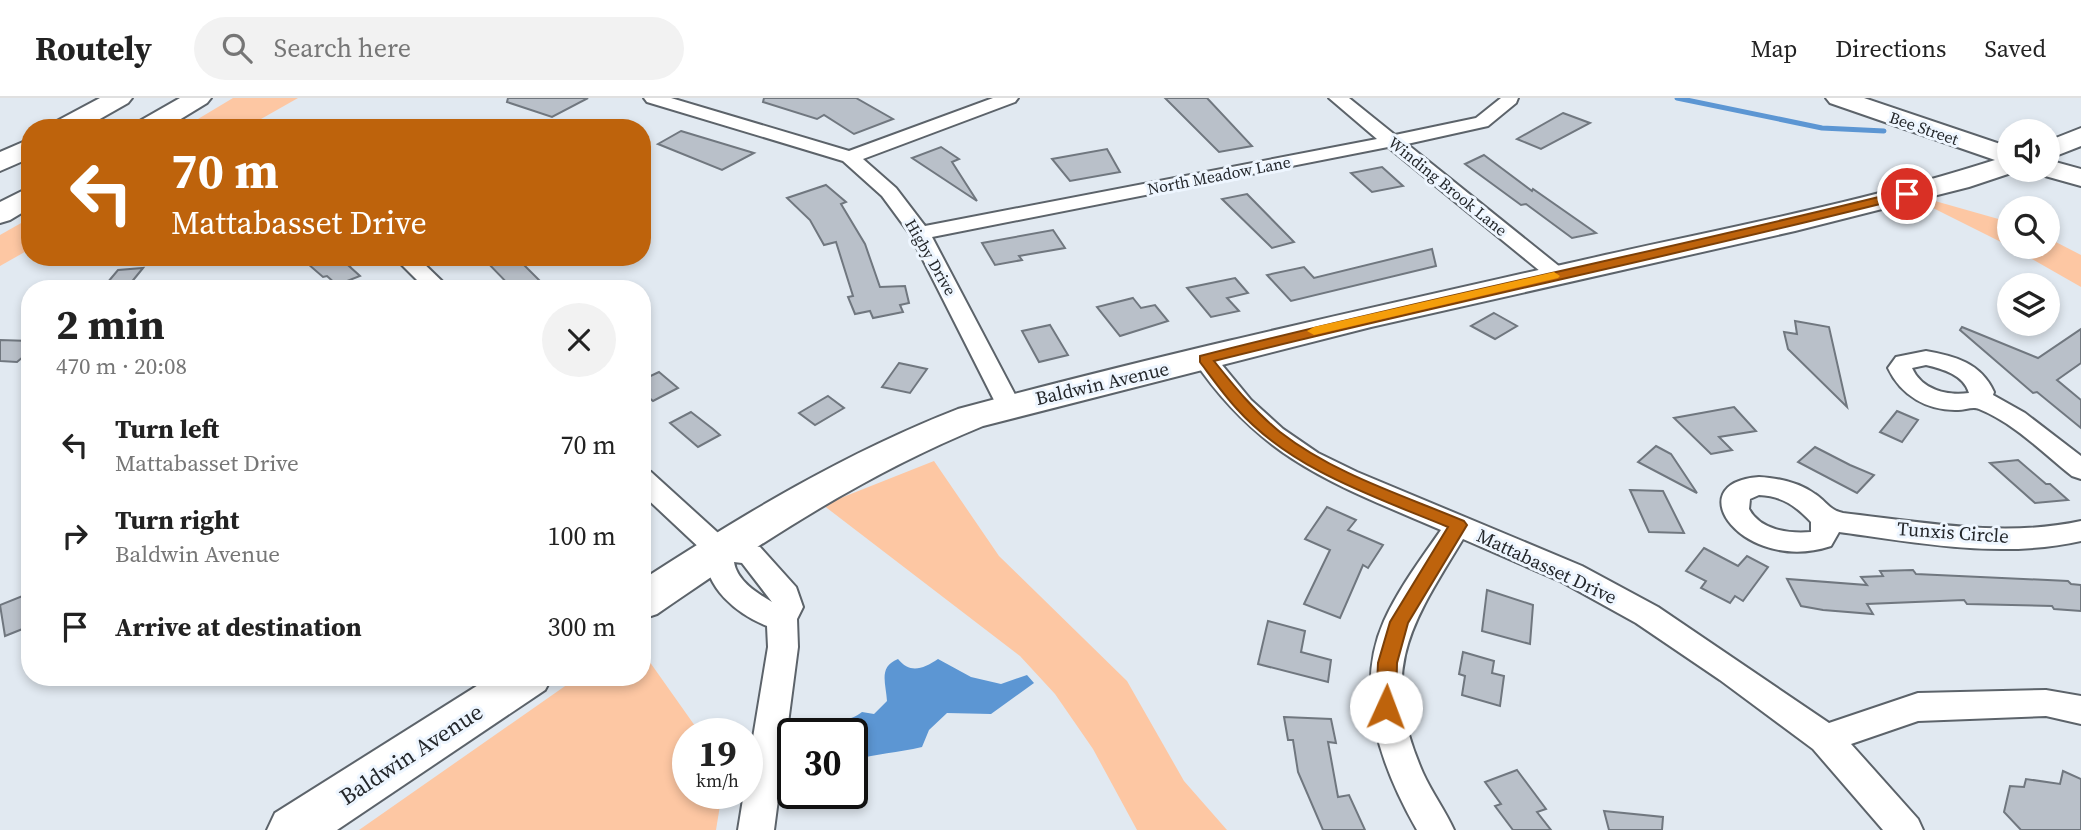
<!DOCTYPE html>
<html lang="en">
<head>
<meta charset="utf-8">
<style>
	:root { --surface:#fff; --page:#f2f2f2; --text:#222; --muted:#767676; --line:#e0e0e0 }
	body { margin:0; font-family:"Source Serif 4",serif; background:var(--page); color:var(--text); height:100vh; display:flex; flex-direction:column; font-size:26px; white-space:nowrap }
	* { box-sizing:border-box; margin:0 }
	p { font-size:23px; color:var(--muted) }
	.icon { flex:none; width:38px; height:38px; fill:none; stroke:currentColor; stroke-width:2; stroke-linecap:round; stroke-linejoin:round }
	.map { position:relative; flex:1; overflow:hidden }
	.side { position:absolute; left:21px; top:182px; width:630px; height:406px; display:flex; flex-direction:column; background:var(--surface); border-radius:28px; box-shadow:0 4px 10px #0003 }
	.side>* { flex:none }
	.hud { position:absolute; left:21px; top:21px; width:630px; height:147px; border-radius:28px; box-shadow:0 4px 10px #0003; background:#be630c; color:#fff; overflow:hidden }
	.controls { position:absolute; left:1997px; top:21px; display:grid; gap:14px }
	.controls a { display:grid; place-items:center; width:63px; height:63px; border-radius:50%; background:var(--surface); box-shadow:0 4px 10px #0003; font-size:35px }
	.speed { position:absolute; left:672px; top:620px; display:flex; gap:14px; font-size:35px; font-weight:700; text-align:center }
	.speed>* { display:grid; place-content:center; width:91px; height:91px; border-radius:50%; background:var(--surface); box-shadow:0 4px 10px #0003; line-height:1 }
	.speed small { font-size:18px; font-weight:400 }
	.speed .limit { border:4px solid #111; border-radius:10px; background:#fff; color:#111 }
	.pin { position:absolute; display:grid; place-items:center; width:60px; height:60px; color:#fff; margin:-30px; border:4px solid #fff; border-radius:50%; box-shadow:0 2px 7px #0007 }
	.me { position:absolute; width:77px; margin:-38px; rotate:2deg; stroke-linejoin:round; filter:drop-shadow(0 0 5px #0008) }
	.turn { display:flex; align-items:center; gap:24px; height:147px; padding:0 35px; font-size:32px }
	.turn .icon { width:91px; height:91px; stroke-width:2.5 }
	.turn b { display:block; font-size:49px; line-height:60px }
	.round { display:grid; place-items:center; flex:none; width:74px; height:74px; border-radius:37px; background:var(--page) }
	.headline { display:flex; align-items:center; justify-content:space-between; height:119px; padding:0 35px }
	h1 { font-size:42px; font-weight:700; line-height:52px }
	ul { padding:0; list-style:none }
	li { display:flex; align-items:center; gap:21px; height:91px; padding:0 35px }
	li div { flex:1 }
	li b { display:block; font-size:26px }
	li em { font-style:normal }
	header { display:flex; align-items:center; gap:42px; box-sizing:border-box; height:98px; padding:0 35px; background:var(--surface); border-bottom:2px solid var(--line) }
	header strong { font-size:33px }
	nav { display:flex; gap:38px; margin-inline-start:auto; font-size:24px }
	.search { width:490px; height:63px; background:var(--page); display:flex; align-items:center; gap:18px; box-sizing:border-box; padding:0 24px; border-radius:38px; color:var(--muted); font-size:26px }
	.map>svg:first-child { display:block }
</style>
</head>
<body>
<header>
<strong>Routely</strong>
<div class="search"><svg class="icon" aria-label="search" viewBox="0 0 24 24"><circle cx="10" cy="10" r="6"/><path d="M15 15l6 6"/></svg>Search here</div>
<nav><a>Map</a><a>Directions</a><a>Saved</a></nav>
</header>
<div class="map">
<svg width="2081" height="732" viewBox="0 0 2081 732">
	<rect width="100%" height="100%" fill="#e1e9f1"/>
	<g fill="#fdc7a3">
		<path d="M233,0H298L245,30H183Z"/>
		<path d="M1935,103L2009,124V148L1929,108Z"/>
		<path d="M30,120V151L0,168V137Z"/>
		<path d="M2048,140L2081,157V189L2011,149H2048Z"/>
		<path d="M934,363L999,458L1127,583L1184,683L1227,732H1137L1093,651L1055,596L1020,558L823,407Z"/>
		<path d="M642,553L700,635H688V695H722L716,732H359L578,579H642Z"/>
	</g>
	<path fill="#5c96d3" d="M898,561C910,576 923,571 938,561L971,579L1001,586L1027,577L1034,585L991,616L947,615L929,632L922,649C898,655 876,655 852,663V635H824C839,618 849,625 862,614L874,616L887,603C886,585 878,569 898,561Z"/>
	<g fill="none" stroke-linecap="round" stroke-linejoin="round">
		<path stroke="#5c96d3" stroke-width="5" d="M1677,0L1822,30L1884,33"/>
	</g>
	<g fill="#b9c0c9" stroke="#70777f" stroke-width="2">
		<path d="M508,0H588L552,19L507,4Z"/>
		<path d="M764,0H856L893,21L854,36L824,17L817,21L763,4Z"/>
		<path d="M1165,0H1207L1252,48L1219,54Z"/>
		<path d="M1563,15L1590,25L1541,51L1517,41Z"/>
		<path d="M681,33L754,55L722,72L658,46Z"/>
		<path d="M941,49L959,61L952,64L977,103L912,60Z"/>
		<path d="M1107,51L1120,74L1070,83L1052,61Z"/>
		<path d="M1484,57L1532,93L1533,91L1596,135L1572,140L1526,106L1521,107L1465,66Z"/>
		<path d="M1382,69L1403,88L1372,94L1351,75Z"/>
		<path d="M826,87L846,104L841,106L865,146L880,189L905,188L909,205L900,207L903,214L873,220L870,213L855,216L848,199L853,198L836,144L824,147L810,122L787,100Z"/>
		<path d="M1247,96L1294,144L1272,150L1222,101Z"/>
		<path d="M1053,132L1065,150L1019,158L1022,162L995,167L982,145Z"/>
		<path d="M1432,151L1436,168L1291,203L1267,177L1304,169L1314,180Z"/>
		<path d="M300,159H370V160L349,168L360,178L337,187L327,178L323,179Z"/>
		<path d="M482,159H516L548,191H513Z"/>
		<path d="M143,170L126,191H102L118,172Z"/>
		<path d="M1235,180L1248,195L1227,200L1239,213L1211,219L1187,190Z"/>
		<path d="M1133,200L1141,210L1155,207L1168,223L1120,238L1097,209Z"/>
		<path d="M1494,215L1517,228L1495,241L1471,228Z"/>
		<path d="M1795,223L1829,229L1847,309L1788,251L1784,234L1797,236Z"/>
		<path d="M1050,227L1068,257L1039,264L1022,233Z"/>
		<path d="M1962,229L2038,260L2081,231V265L2057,282L2081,302V330L2037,294L2033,295L1960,232Z"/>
		<path d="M0,242L30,243V253L17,264L0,263Z"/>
		<path d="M899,265L927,271L910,295L882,289Z"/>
		<path d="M659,274L678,290L653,303L642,294V282Z"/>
		<path d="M828,298L844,310L815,327L799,315Z"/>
		<path d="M1734,309L1756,333L1719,339L1732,352L1711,356L1674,320Z"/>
		<path d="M1897,313L1918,322L1902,344L1880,334Z"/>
		<path d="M691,314L713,331L720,337L698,349L670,325Z"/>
		<path d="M1656,348L1671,356L1697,395L1638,364Z"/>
		<path d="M1815,349L1850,367L1874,377L1857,395L1798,364Z"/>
		<path d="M2018,362L2046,386H2050L2068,402L2035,405L1990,365Z"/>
		<path d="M1630,392L1663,393L1684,435L1649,434Z"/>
		<path d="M1327,409L1356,422L1348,432L1383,447L1368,470L1363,467L1340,520L1304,506L1330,452L1305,441Z"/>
		<path d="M1704,450L1738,468L1747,458L1768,469L1743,503L1735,498L1730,505L1701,490L1706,483L1686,473Z"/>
		<path d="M1913,472L1916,476L2068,483L2071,486L2081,487V513L2054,511L2052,508L1967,506L1964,502L1867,506L1873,516L1823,512L1801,508L1787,481L1867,487L1861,479L1883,478L1880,473Z"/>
		<path d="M1487,492L1533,507L1530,546L1482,533Z"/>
		<path d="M30,495V528L5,538L0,507Z"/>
		<path d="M1268,523L1305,533L1301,554L1331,562L1328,584L1258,566Z"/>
		<path d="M1463,554L1494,563L1492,575L1504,578L1500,608L1462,597L1465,578L1459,576Z"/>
		<path d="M1284,619L1331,621L1336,645L1328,644L1338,699L1349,697L1365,732H1323L1298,674L1293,642H1288Z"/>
		<path d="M1517,672L1546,711L1537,714L1551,732H1513L1495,708L1501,706L1485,684Z"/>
		<path d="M2063,673L2081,681V732H2021L2004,714L2010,688L2024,689L2026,681L2060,686Z"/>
		<path d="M1604,713L1663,719L1662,732H1609Z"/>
	</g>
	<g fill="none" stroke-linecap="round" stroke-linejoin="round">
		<g stroke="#5c636a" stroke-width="4">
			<g id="street">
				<path d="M644,0H671L849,53L993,0H1018L1015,4L863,61L896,90L925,128L1377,41L1329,0H1349L1395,37L1476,20L1501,0H1518L1516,5L1488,28L1407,46L1570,177L1567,182H1551L1388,49L932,139L1021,308L1018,314L1009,316L1000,314L997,308L910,136L882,98L843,63L647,4Z"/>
				<path d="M394,159H417L450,191H426Z"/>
				<path d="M1926,253C1955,258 1981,265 1994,294L1993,297L2025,315L2081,358V381L2072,378C2043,355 2014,325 1979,311C1973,308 1965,312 1958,312C1928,313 1901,298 1888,270L1896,259ZM1926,267C1943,271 1964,277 1969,295C1947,298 1922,292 1912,270Z"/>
				<path d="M1205,254L1213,256L1251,302L1283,331L1318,355L1357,374L1582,468L1658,509L1829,625L1918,595L2046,592L2081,598V626L2046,618L1918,623L1851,646L1918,721L1923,732H1883L1813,651L1720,582L1636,525L1562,484L1463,441C1410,528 1378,572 1423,675C1432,695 1445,712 1454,732H1417C1381,669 1353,593 1384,523C1399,490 1421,461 1441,432C1334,386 1261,362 1193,261L1197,256Z"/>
				<path d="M642,371L651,374L727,443L760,449L796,489L803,509L797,521L798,549L774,732H738L744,695H747V676L768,549L767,528C737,516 705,490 705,455L642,396ZM734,464L742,465L772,504C757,495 737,483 734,464Z"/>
				<path d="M1759,379C1778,380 1800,385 1815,396C1826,403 1829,412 1843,415C1922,424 2003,440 2081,423V443C2002,461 1918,445 1839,434L1831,448C1744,477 1676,385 1759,379ZM1759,397C1782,398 1796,408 1811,424V434C1789,436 1760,432 1749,411L1750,401Z"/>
			</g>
		</g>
		<g stroke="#5c636a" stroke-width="4">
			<g id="secondary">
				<path d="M1826,0H1864L2009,49V72H2020L1969,89L1795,133L1371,229L983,328C865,376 762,444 657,516L642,521V482C744,416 845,355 958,311C1172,253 1389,206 1605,157C1735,128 1868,103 1995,62L1830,5Z"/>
				<path d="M2081,30V48L2048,61V43Z"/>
				<path d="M2048,62L2081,71V88L2038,76L2035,72H2048Z"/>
				<path d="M491,579H552L545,592L337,732H267L275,715Z"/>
			</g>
		</g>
		<g stroke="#5c636a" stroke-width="4">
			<g id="highway">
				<path d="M100,0H132L128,5L84,30H51L55,24Z"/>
				<path d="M180,0H211L207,5L166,30H134L138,24Z"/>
				<path d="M30,41V60L0,73V54Z"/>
				<path d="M30,89V110L10,122L0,125V104Z"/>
			</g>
		</g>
		<use href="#street" fill="#fff" fill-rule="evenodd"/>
		<use href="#secondary" fill="#fff" fill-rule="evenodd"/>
		<use href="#highway" fill="#fff" fill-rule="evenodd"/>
	</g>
	<path fill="#be630c" stroke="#7c4008" stroke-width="2" d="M1907,92L1912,93V98C1680,157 1446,205 1214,263C1234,288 1254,313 1280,334C1334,376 1402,397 1464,423L1467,427L1408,525L1397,565L1396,609L1393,615L1386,617L1379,615L1376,609L1378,565L1390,524L1448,429C1373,398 1292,372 1237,311C1223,296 1212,280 1200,264V258C1434,198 1672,151 1907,92Z"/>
	<path fill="#f59e0b" d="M1554,174L1560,178L1558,180L1314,237L1307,233L1314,229Z"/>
	<g text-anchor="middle" stroke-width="6" stroke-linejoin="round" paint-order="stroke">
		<g font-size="16" fill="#24272b" stroke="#eef6ff">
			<text transform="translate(1924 30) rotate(19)" y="6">Bee Street</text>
			<text transform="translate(1219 77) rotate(-11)" y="6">North Meadow Lane</text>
			<text transform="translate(1448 88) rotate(39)" y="6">Winding Brook Lane</text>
			<text transform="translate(931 159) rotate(60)" y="6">Higby Drive</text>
		</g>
		<g font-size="19" fill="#24272b" stroke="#eef6ff">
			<text transform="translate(1102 285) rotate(-13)" y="7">Baldwin Avenue</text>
			<text transform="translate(1953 434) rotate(4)" y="7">Tunxis Circle</text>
			<text transform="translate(1547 468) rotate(25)" y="7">Mattabasset Drive</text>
		</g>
		<g font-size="23" fill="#24272b" stroke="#eef6ff">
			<text transform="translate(411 656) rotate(-33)" y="8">Baldwin Avenue</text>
		</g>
	</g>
</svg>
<div class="controls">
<a><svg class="icon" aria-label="sound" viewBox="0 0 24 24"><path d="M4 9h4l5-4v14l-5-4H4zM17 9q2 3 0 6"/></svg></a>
<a><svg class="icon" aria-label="search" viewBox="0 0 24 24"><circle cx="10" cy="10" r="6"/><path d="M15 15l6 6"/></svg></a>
<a><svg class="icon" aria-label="layers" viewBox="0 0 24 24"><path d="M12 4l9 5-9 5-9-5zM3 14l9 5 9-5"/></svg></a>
</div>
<div class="speed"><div>19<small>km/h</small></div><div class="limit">30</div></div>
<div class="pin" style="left:1907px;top:96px;background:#d93025"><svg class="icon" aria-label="arrive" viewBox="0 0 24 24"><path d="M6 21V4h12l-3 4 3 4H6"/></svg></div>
<svg class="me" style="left:1386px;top:609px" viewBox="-20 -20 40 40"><circle r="19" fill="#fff"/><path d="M0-13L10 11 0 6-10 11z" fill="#be630c"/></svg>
<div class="hud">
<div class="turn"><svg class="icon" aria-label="left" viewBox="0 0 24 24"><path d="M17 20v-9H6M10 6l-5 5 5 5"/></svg><div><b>70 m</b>Mattabasset Drive</div></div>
</div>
<section class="side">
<div class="headline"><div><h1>2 min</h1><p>470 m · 20:08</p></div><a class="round"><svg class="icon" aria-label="close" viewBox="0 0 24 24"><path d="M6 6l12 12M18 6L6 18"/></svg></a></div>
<ul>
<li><svg class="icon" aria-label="left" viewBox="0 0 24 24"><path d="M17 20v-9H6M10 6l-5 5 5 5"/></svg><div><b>Turn left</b><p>Mattabasset Drive</p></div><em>70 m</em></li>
<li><svg class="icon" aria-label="right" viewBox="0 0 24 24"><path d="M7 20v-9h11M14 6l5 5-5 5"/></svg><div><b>Turn right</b><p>Baldwin Avenue</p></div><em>100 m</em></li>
<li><svg class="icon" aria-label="arrive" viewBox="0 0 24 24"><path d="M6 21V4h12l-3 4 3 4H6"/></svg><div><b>Arrive at destination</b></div><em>300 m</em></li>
</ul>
</section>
</div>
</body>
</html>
